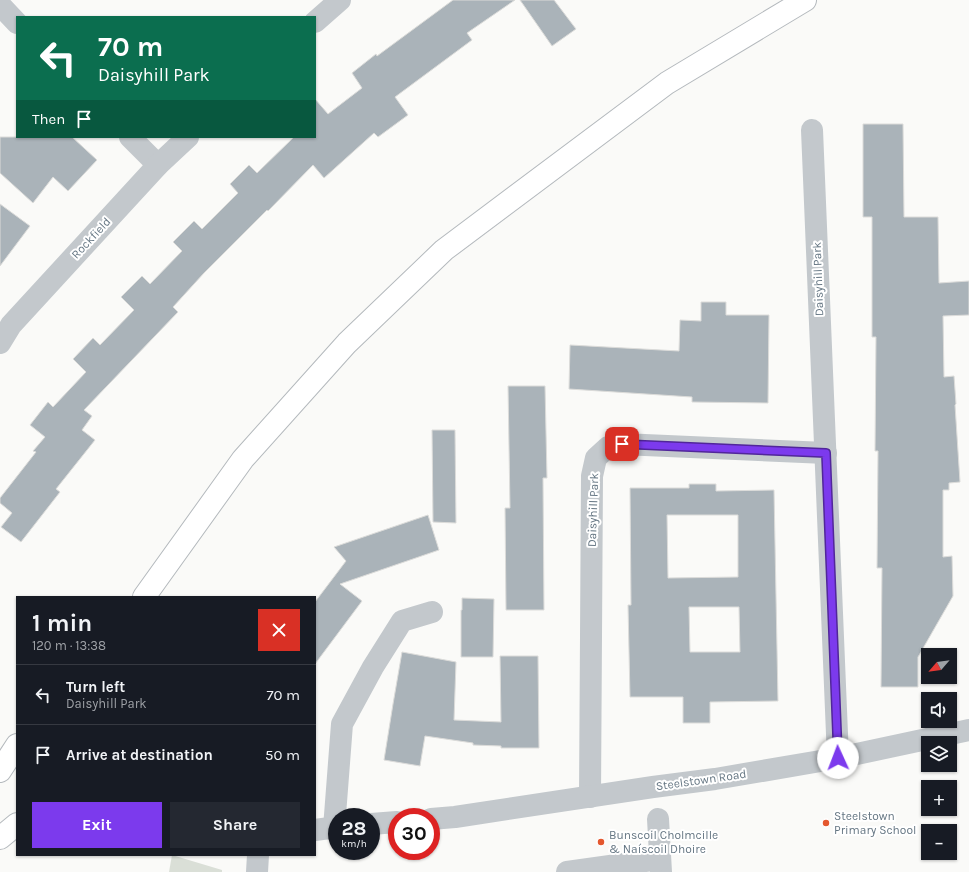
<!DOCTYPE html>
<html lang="en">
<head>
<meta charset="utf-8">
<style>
	:root { --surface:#171b24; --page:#242831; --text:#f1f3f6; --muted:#9ea1a6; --line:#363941; --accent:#7c3aed }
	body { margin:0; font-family:Karla,sans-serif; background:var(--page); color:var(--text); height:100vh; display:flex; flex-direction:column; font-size:15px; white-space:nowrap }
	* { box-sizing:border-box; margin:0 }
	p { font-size:13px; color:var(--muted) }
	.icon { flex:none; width:22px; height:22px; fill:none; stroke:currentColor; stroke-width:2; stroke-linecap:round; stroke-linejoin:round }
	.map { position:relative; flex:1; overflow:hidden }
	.sheet { position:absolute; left:16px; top:596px; width:300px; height:260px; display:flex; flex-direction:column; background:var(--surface); border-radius:0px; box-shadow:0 1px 3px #0004 }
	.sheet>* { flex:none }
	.top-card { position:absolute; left:16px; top:16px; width:300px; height:122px; border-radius:0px; box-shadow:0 1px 3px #0004; background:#0b6e4f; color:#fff; overflow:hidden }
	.needle { width:26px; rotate:242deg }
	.tools { position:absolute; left:921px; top:648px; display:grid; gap:8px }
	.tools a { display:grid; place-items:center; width:36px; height:36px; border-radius:0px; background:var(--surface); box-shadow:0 1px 3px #0004; font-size:20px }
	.speed { position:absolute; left:328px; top:808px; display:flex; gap:8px; font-size:20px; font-weight:700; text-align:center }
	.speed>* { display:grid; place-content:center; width:52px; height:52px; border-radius:50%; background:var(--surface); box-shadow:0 1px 3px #0004; line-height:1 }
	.speed small { font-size:10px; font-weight:400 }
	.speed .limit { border:6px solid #d22; background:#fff; color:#111 }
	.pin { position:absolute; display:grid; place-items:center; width:34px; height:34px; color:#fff; margin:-17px; border-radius:8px; box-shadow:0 2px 6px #0006 }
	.me { position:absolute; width:44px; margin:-22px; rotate:358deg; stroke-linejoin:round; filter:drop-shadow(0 0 3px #0008) }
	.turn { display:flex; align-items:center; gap:14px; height:84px; padding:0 16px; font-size:18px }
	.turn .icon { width:52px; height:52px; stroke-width:2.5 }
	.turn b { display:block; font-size:28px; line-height:34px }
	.then { display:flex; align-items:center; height:38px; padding:0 16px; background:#0003; gap:8px; font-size:15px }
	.round { display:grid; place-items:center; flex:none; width:42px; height:42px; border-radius:0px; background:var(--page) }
	.head { display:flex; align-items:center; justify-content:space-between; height:68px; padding:0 16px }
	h1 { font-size:24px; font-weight:700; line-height:30px }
	.button { display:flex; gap:8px; margin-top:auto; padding:8px 16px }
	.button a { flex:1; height:46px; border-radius:0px; background:var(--accent); color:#fff; font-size:16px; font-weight:700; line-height:46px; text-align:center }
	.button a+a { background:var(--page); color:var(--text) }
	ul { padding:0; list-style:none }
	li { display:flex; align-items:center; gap:12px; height:60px; padding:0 16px; border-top:1px solid var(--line) }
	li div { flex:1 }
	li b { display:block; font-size:15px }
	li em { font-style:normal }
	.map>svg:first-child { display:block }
</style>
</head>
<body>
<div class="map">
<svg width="969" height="872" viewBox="0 0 969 872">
	<rect width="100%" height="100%" fill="#fafaf8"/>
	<path fill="#dadfd7" d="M172,855L222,870V872H169Z"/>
	<g fill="#aab3b9" stroke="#dcdcda" fill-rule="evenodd">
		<path d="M453,0H515L467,33L472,40L395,97L408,115L378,137L374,133L324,178L313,165L268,211L267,210L204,273L173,307L178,312L84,410L92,416L82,430L95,440L56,489L60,492L21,542L1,527L12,513L0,503V498L36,452L33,451L45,437L30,425L48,402L53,407L86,372L73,359L93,338L100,345L134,310L121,297L142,276L150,284L182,251L173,242L194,221L202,229L238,193L230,184L249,165L257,173L294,137H315V99L328,114L362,88L352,73L376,54L377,56Z"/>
		<path d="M520,0H554L576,29L552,46Z"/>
		<path d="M863,124H903L904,217H938L939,283L969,281V315L943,316L944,377L954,376L956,404L955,405L960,482L949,483V490H943V557L952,556L953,596L918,657V687H881L882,568H877L878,451H875L876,337H872V217H863Z"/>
		<path d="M0,137H72L97,160L68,191L53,177L33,203L0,173Z"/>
		<path d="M0,204L30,226L0,266Z"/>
		<path d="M701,302H726V315H769L768,403L692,402V397L569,389L570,345L679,351L680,320L701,321Z"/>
		<path d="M508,386H545L547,478H543L544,610H506L505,508H510Z"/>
		<path d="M432,430H455L456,523L433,522Z"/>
		<path d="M689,484H716V491L774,490L778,701L710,702V723H683V697H630L628,605H631L630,488H689ZM667,515H738V577L668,578ZM689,607H739L740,652H690Z"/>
		<path d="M428,515L439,550L340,584L362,601L315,664V602L346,561L334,547Z"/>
		<path d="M462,598L494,599L493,657H461V610H462Z"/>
		<path d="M402,652L456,662L454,720L501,722L500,656H538L539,748H501V746L473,745V743L425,736L420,766L384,760L393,704Z"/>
	</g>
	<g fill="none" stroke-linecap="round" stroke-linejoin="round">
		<g stroke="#b4b9bd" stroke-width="24">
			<g id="highway">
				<path d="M144,597L243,459L347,343L444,250L667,83L805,0"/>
				<path d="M0,771L17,745"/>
				<path d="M0,838L17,824"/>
			</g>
		</g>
		<g stroke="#c3c8cc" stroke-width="22">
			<path d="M0,5L17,23"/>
			<path d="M315,22L340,0"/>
			<path d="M812,130L838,758"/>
			<path d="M130,137L158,165"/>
			<path d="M0,343L11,325L158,165L188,137"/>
			<path d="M590,797L592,476L596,458L608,447L622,444L826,453"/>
			<path d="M431,819L455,817L653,787L715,779L838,758L969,730"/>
			<path d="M658,819L661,872"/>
			<path d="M371,824L397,822"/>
			<path d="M334,828L342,724L373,667L402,621L432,612"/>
			<path d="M315,830L337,827"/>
			<path d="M257,872L258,855"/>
			<path d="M567,872L660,859"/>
		</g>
		<use href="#highway" stroke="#fff" stroke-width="22"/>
	</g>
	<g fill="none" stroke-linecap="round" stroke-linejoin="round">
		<g stroke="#51269a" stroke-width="10">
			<path id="route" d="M622,444L826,453L838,758"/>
		</g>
		<use href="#route" stroke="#7c3aed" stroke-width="7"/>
	</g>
	<g fill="#e4572e" stroke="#fff" stroke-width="1.5">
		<circle cx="826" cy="823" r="4"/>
		<circle cx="601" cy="842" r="4"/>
	</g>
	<g text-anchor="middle" stroke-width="4" stroke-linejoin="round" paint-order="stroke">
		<g font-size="12" fill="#657683" stroke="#fff">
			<text transform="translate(91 238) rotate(-47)" y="4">Rockfield</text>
			<text transform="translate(818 279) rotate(-92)" y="4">Daisyhill Park</text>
			<text transform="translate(593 510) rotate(-88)" y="4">Daisyhill Park</text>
			<text transform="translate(701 780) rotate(-8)" y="4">Steelstown Road</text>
		</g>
		<g font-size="12" fill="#657683" stroke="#fff" text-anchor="start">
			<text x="834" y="820">Steelstown<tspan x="834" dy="14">Primary School</tspan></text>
			<text x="609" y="839">Bunscoil Cholmcille<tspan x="609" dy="14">&amp; Naíscoil Dhoire</tspan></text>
		</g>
	</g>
</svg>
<div class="tools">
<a><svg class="needle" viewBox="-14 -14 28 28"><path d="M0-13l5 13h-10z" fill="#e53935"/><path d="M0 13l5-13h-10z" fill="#9ea1a6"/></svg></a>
<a><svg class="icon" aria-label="sound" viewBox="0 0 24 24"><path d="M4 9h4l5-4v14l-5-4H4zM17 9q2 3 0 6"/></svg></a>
<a><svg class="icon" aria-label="layers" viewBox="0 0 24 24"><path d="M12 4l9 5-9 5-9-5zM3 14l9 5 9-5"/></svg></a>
<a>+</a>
<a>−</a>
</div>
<div class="speed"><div>28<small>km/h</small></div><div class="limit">30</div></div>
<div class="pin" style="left:622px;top:444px;background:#d93025"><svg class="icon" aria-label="arrive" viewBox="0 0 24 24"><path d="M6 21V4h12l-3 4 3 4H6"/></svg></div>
<svg class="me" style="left:838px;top:758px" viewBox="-20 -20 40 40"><circle r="19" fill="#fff"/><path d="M0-13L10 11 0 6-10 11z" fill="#7c3aed"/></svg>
<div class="top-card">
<div class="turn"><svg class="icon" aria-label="left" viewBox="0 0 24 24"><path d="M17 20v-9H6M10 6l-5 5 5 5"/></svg><div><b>70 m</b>Daisyhill Park</div></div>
<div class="then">Then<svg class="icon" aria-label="arrive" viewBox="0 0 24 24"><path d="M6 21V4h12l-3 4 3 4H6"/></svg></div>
</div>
<section class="sheet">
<div class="head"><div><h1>1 min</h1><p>120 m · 13:38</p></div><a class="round" style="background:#d93025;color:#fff"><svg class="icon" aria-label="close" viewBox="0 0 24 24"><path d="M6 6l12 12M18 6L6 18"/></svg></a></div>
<ul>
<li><svg class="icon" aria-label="left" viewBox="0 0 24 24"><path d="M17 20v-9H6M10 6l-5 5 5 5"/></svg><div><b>Turn left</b><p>Daisyhill Park</p></div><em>70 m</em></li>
<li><svg class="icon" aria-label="arrive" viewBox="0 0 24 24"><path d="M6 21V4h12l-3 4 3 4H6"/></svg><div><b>Arrive at destination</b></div><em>50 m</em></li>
</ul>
<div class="button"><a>Exit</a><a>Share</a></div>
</section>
</div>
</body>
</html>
